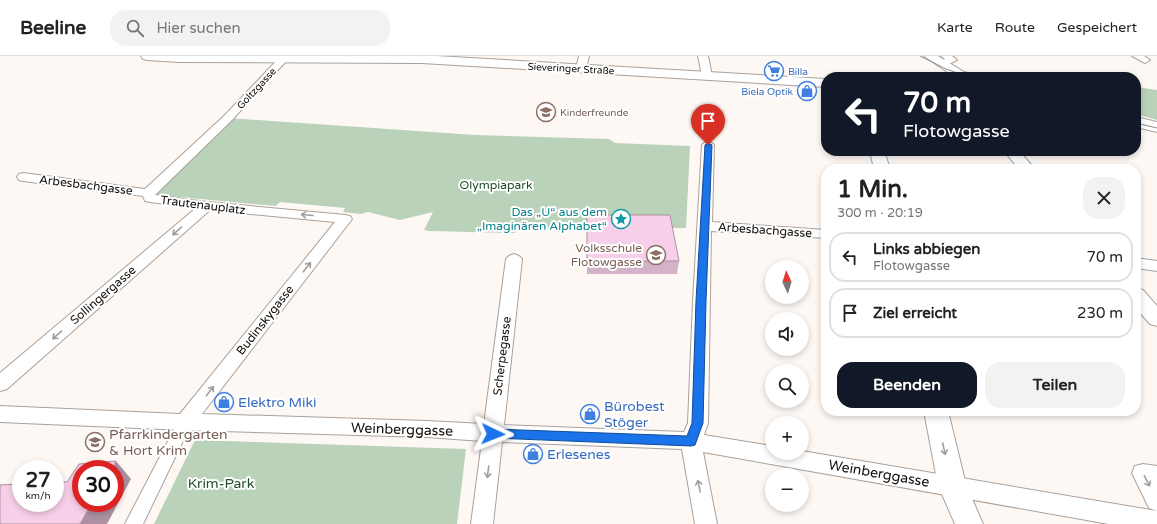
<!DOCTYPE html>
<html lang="de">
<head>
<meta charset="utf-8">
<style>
	:root { --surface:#fff; --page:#f2f2f2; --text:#222; --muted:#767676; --line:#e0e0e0; --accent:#111827 }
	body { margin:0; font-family:"Varela Round",sans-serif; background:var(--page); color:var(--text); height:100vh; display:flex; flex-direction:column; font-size:15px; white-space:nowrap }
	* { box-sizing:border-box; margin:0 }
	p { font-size:13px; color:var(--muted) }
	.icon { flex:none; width:22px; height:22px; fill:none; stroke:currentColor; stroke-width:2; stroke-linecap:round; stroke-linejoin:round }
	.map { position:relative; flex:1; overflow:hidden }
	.drawer { position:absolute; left:821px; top:108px; width:320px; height:252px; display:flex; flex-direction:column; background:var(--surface); border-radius:16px; box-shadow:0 2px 6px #0003 }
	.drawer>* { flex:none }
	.top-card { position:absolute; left:821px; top:16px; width:320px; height:84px; border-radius:16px; box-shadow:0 2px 6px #0003; background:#111827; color:#fff; overflow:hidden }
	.needle { width:26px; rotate:356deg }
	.fabs { position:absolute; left:765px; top:204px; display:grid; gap:8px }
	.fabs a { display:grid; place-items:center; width:44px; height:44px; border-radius:50%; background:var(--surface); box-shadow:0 2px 6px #0003; font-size:20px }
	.speed { position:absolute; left:12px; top:404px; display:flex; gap:8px; font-size:20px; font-weight:700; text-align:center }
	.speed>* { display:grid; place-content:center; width:52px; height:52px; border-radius:50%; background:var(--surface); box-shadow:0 2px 6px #0003; line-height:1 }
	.speed small { font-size:10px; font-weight:400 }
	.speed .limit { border:6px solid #d22; background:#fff; color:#111 }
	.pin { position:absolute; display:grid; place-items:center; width:34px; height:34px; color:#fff; margin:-41px -17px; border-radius:50% 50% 50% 0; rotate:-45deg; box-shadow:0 0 4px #0007 }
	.pin .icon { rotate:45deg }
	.me { position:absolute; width:44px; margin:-22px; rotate:92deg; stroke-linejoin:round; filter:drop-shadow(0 0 3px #0008) }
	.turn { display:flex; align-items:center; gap:14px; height:84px; padding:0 16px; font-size:18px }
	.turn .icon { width:52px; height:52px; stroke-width:2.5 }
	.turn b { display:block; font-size:28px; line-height:34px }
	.round { display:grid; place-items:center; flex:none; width:42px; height:42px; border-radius:16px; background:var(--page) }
	.summary { display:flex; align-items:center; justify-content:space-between; height:68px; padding:0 16px }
	h1 { font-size:24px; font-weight:700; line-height:30px }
	.cta { display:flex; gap:8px; margin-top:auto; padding:8px 16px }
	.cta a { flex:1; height:46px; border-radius:16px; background:var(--accent); color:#fff; font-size:16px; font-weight:700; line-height:46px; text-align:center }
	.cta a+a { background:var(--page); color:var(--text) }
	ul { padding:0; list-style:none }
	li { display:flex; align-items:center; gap:12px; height:50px; margin:0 8px 6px; padding:0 8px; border:2px solid var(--line); border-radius:16px }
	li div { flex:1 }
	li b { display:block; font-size:15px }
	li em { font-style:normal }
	header { display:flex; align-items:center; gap:24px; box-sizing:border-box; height:56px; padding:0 20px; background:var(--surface); border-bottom:1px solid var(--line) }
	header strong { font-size:19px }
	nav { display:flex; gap:22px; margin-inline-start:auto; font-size:14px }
	.search { width:280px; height:36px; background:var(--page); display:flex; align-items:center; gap:10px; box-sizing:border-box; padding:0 14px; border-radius:16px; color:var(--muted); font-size:15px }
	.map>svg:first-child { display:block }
</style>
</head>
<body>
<header>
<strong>Beeline</strong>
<div class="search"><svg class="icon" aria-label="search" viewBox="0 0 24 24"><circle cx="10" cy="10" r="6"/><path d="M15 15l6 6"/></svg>Hier suchen</div>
<nav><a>Karte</a><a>Route</a><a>Gespeichert</a></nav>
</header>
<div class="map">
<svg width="1157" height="468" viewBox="0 0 1157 468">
	<rect width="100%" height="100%" fill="#fef8f4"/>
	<g fill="#bad1ba">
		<path d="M1136,31L1157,34V64L1136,58Z"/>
		<path d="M228,62L475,79L609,83L615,87L690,90L686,172L516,173L515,177L430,175L424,174L433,156L400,164L368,156L361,158L343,156L345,152L280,146L276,150L158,139L157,135Z"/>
		<path d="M195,384L466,393L457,468H154Z"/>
	</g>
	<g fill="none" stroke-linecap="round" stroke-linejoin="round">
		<g stroke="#aaa19a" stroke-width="2">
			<path id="pedestrian" d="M185,360L190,362L192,366L143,468H125L180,362Z"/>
		</g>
		<g stroke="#aaa19a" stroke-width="2">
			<g id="minor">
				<path d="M281,0H287L289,2L232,64L155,139L207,146L345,159L350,160L352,163L202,358L427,365L484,368L506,203L509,200L514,198L519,200L522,203L504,369L684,376L688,367L693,245L702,89L704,87H712L714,89L712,166L826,174V182L711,175L708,367L704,379L772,390V397H802V395L1157,455V468H1109L703,396L717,468H695L682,393L502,386L493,468H471L482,385L427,381L185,374L0,366V350L180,358L335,166L210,154L7,333L0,335V317L196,152L150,146L145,145L143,140L23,125L19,124L17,121L19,118L23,117L145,133L224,60Z"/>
				<path d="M579,0H589L586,13L581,16L576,13Z"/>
				<path d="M698,0H708L712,20L710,22L707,23L702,20Z"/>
				<path d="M941,0H952L957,4L945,10H939L937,8L945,3Z"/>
				<path d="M1132,0H1144L1150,4L1145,7Z"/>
				<path d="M1136,202L1157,205V215L1136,212Z"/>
				<path d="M1143,408L1157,410V455L1149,452L1132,417L1135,410Z"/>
			</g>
		</g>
		<g stroke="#aaa19a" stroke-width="2">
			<g id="tertiary">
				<path d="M924,0H938L964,16L971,18L973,21H955Z"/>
				<path d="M870,95H884L890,113H874Z"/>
				<path d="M1004,95H1019L1035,113H1019Z"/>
				<path d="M1136,232L1143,234L1157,250V270L1150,268L1136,252Z"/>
				<path d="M924,355H948L966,429L983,468H955L938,429Z"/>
			</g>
		</g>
		<g stroke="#aaa19a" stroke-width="2">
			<g id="secondary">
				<path d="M141,0H436L826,23V31L422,7L179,6L147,4L143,3Z"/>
				<path d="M1136,61L1157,66V76L1136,71Z"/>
			</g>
		</g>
		<use href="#pedestrian" fill="#fff" fill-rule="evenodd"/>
		<use href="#minor" fill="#fff" fill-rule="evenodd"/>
		<use href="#tertiary" fill="#fff" fill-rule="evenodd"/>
		<use href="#secondary" fill="#fff" fill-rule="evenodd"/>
		<g stroke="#928d8a" stroke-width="1">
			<path d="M920,0L946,13L969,21"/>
			<path d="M1136,67L1157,72"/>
		</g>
	</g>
	<path fill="#d4b2c8" d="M587,159L679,205L677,218H587Z"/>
	<path fill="#ad91a2" d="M116,405L131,423L107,468H80L92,447H115V413H112Z"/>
	<g fill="#f7cfe8" stroke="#ad91a2">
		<path d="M587,159H670L679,205H587Z"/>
		<path d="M116,405L112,413H81V447H92L80,468H0V429L21,428V447H55V426H67L79,408Z"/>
	</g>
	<defs><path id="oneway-shaft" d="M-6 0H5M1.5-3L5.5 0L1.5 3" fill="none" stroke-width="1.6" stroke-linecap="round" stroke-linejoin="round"/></defs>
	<g stroke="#a09f9d">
		<use href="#oneway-shaft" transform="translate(307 159) rotate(-175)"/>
		<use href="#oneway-shaft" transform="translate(177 175) rotate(139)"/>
		<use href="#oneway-shaft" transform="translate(307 211) rotate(-52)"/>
		<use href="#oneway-shaft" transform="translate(57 279) rotate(139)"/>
		<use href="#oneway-shaft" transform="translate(210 335) rotate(-52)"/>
		<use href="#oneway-shaft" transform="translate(944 393) rotate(78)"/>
		<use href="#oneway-shaft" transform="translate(488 416) rotate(97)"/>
		<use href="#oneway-shaft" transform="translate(1147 425) rotate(63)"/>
		<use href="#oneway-shaft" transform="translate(699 430) rotate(-101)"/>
	</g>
	<path fill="#1a73e8" stroke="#114b97" d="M708,87L712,89L706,245L703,367L695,389L691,390L493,382L489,381L487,378L489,374L493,373L687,380L692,367L696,245L705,89Z"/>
	<defs>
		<g id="supermarket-ring" transform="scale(1)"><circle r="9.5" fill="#fff" stroke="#3f7fe0" stroke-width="1.5"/><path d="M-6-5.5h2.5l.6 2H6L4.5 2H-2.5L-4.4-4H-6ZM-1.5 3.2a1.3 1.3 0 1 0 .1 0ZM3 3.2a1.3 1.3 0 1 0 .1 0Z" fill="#3f7fe0"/></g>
		<g id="shop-ring" transform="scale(1)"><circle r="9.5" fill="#fff" stroke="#3f7fe0" stroke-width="1.5"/><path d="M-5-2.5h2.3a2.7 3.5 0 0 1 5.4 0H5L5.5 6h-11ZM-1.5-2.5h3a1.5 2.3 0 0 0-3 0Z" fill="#3f7fe0"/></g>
		<g id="school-ring" transform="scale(1)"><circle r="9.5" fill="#fff" stroke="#8d6e63" stroke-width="1.5"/><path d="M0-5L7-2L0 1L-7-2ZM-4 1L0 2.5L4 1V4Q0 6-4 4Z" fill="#8d6e63"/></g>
		<g id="sight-ring" transform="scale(1)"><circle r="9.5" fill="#fff" stroke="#0f9aa8" stroke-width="1.5"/><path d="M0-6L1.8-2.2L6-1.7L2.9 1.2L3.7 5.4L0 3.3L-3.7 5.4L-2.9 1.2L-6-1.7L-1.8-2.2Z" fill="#0f9aa8"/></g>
	</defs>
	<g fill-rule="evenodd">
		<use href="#supermarket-ring" x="774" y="15"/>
		<use href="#shop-ring" x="807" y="35"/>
		<use href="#school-ring" x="546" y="56"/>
		<use href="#sight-ring" x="621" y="163"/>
		<use href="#school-ring" x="656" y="199"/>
		<use href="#shop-ring" x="224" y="346"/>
		<use href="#shop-ring" x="590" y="358"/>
		<use href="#school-ring" x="95" y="386"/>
		<use href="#shop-ring" x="533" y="398"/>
	</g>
	<g text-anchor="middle" stroke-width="4" stroke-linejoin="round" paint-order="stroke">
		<g font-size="10" fill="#110e0b" stroke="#fff">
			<text transform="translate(571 12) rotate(3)" y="4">Sieveringer Straße</text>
			<text transform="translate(256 32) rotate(-47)" y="4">Goltzgasse</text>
		</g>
		<g font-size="10" fill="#366cbe" stroke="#fff" text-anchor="start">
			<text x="788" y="19">Billa</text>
			<text x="793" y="39" text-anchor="end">Biela Optik</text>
		</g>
		<g font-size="10" fill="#785e54" stroke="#fff" text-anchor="start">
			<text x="560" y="60">Kinderfreunde</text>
		</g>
		<g font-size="12" fill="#110e0b" stroke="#fff">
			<text transform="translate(86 129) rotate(7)" y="4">Arbesbachgasse</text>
			<text transform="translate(203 149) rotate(7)" y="4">Trautenauplatz</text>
			<text transform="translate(765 174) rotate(4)" y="4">Arbesbachgasse</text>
			<text transform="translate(103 239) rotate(-41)" y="4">Sollingergasse</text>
			<text transform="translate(265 264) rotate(-52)" y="4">Budinskygasse</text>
			<text transform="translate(502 300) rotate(-83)" y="4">Scherpegasse</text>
		</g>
		<g font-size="12" fill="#204f25" stroke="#fff">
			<text x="496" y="133">Olympiapark</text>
		</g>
		<g font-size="12" fill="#0d838f" stroke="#fff" text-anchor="end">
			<text x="607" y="160">Das „U“ aus dem<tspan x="607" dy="14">„Imaginären Alphabet“</tspan></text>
		</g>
		<g font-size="12" fill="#785e54" stroke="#fff" text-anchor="end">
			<text x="642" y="196">Volksschule<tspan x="642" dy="14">Flotowgasse</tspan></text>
		</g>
		<g font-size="14" fill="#366cbe" stroke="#fff" text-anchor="start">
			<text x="238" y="351">Elektro Miki</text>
			<text x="604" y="355">Bürobest<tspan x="604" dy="16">Stöger</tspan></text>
			<text x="547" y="403">Erlesenes</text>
		</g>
		<g font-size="14" fill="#110e0b" stroke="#fff">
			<text transform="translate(402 373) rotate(2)" y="5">Weinberggasse</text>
			<text transform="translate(879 417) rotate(10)" y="5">Weinberggasse</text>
		</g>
		<g font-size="14" fill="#785e54" stroke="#fff" text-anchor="start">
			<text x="109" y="383">Pfarrkindergarten<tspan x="109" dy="16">&amp; Hort Krim</tspan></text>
		</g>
		<g font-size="14" fill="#204f25" stroke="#fff">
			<text x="221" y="432">Krim-Park</text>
		</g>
	</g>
</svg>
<div class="fabs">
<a><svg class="needle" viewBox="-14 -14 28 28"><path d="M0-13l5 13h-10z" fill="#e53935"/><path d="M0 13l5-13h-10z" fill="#767676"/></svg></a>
<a><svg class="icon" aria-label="sound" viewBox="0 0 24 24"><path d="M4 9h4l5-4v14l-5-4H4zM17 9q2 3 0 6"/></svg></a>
<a><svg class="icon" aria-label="search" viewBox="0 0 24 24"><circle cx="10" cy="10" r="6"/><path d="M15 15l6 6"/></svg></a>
<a>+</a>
<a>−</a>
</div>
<div class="speed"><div>27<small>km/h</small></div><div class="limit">30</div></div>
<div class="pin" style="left:708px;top:89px;background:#d93025"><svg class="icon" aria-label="arrive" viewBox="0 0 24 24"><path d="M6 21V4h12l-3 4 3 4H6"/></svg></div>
<svg class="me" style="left:493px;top:378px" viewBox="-20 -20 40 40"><path d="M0-17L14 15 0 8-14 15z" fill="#1a73e8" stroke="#fff" stroke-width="4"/></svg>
<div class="top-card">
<div class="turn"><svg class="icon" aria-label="left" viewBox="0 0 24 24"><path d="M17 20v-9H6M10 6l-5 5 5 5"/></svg><div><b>70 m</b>Flotowgasse</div></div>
</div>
<section class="drawer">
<div class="summary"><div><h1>1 Min.</h1><p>300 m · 20:19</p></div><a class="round"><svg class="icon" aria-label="close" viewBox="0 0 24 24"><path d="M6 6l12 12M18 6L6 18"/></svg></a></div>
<ul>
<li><svg class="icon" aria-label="left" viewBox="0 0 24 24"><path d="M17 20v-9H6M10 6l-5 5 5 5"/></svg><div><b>Links abbiegen</b><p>Flotowgasse</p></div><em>70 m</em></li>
<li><svg class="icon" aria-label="arrive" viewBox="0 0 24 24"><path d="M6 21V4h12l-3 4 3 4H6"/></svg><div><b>Ziel erreicht</b></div><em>230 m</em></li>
</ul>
<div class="cta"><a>Beenden</a><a>Teilen</a></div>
</section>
</div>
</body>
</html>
